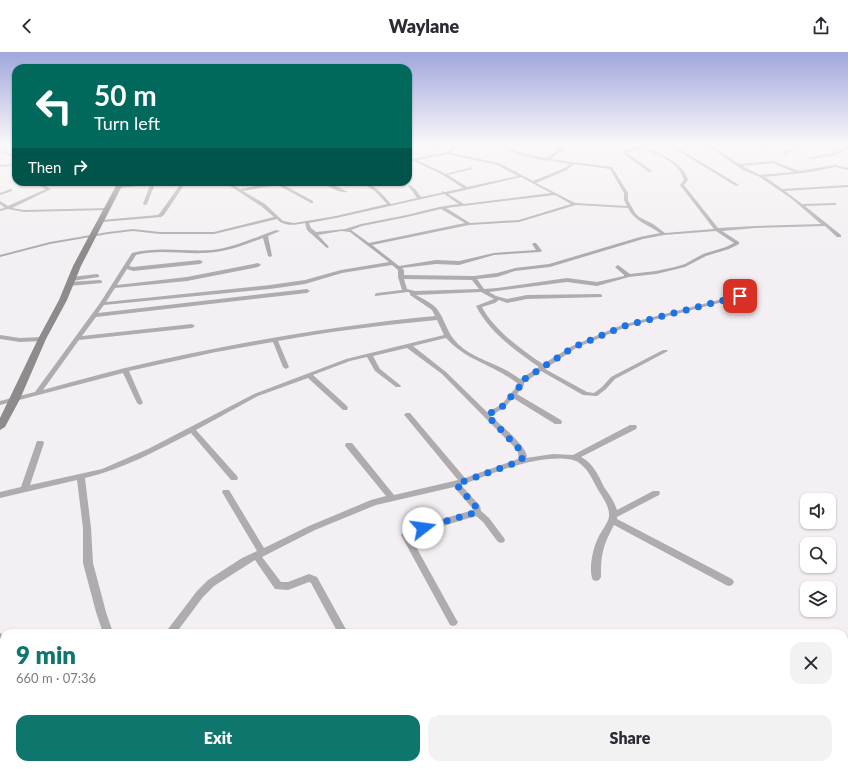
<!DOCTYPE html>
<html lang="en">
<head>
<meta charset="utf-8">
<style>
	:root { --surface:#fff; --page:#f2f2f3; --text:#2b2b33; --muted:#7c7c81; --accent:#0f766e }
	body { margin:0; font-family:Lato,sans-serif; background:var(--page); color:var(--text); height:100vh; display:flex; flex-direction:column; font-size:15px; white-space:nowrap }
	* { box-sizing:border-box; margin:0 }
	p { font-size:13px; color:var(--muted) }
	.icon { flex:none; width:22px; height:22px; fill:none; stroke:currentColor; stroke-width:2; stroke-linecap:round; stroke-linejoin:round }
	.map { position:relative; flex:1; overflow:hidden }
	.panel { position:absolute; left:0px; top:577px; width:848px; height:140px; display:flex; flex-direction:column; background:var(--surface); border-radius:12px 12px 0 0; box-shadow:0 1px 3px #0004 }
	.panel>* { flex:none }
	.guide { position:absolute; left:12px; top:12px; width:400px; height:122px; border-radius:12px; box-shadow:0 1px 3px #0004; background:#00695c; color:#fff; overflow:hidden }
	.buttons { position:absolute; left:800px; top:441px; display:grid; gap:8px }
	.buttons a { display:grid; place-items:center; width:36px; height:36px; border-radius:8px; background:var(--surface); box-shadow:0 1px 3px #0004; font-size:20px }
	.pin { position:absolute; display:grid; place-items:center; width:34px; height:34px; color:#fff; margin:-17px; border-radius:8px; box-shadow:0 2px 6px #0006 }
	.me { position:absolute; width:44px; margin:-22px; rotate:75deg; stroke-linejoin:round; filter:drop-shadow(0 0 3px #0008) }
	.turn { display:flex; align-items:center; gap:14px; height:84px; padding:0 16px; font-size:18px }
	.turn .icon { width:52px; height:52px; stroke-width:2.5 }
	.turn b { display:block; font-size:28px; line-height:34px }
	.then { display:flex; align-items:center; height:38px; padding:0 16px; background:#0003; gap:8px; font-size:15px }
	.round { display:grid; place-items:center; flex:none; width:42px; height:42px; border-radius:12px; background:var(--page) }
	.head { display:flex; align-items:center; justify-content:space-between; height:68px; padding:0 16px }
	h1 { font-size:24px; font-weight:800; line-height:30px; color:var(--accent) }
	.cta { display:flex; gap:8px; margin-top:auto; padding:8px 16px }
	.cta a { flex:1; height:46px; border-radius:12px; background:var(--accent); color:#fff; font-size:16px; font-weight:800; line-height:46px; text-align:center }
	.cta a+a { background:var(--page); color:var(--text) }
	header { display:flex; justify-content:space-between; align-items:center; height:52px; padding:0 16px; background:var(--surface); font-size:18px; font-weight:800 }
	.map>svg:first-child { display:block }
</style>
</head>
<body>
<header><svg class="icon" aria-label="back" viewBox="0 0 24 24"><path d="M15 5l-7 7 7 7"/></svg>Waylane<svg class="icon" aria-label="share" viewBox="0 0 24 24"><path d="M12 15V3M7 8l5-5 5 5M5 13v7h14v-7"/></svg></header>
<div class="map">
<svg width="848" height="717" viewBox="0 0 848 717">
	<rect width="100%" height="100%" fill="#f3eff2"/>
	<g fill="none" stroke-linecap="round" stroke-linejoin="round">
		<g fill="#aeacae" fill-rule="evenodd">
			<path d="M425,92H432L439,95L437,96Z"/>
			<path d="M455,92H459L451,101L499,111L533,129L565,116L570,112L547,108L545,109L519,103L497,92H502L521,101L546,106L564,94L563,92H566L567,95L550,107L612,115L628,141V148L635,161L639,165L653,172L665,181L714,177L680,133L684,128C680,110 656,102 641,96L627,101L652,119L649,120L624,102V100C632,95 643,92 653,92L644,95C660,102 683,110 688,128L684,133L718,176L755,174L821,172L792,147L760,125L743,118L705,92H709L739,112L773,109L799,119L835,113L848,116V118L835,115L811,120L765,125L782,137L848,133V135L785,139L802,152L836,151V153H835L805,154L841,183V185H837L825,174L755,176L722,179L739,190V192L729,197L706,204L685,215L656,222L629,225L597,234L567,230L489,240L496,244L507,247L527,243L600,242L602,243V245L527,247L507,251L499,248L495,251L482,255C494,278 522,298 543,312L572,294L622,273L738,243H742V245L626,275L576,296L545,317L587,340L594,341L602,335L611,325L663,298H667L668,299L615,327L606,337L597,344L583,343L541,319L524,331V333L517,342L561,368L562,370L561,372H555L513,346L505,355L491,364C501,373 524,392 527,404L526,406L553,402L573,403L630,373H636L637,375L636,377L581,405C593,411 598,423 604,435C609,442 614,449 617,458L653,439H659L660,441L659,443L617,465V467L732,527L734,530L732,533L729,534L726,533L614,473C603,494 601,501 601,525L599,528L596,529L593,528C588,518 593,496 598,486C601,479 607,473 609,465C610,453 601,444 596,434C592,426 587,416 578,410C566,403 535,408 522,412C501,417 481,426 461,433L480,454L481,459L489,466L504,486L505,488L504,490L501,491L498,490L483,470L476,464L410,484L456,567L458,570L456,573L453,574L450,573L401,483L405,478L473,458V457L454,435L376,453L315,478L262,505L281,530H288L309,522L317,525L348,581H338L311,531L309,530L288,538L275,537L255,508L214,534L203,545L176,581H165L197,539L208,528L242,506L257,499L222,440L223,438H229L264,496L309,474L371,448L386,444L346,395L345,393L346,391H352L394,443L458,428L406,365L404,363L406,361H410L465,426L518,407C521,400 513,394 508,389L442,322L407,296L373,304L380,317L400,333L401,334L400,335H396L375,319L367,305L350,309L313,323L347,354L348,356L347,358H343L308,326L258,344L196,378L237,424L238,426L237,428H231L191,381C156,399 123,417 85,426L91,476L93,511L106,560L113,581H103L96,560L83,511V476L77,428L0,446V440L21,435L37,389H43L44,391L30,433L102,417L148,397L254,342L346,307L444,283L437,268C384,273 331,279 278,289L289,315L286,317L283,315L273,290L216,300L129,319L143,351L140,353L137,351L123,321L0,353V349L35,340L100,251L132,201C159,194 185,200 212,198C234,196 256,185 276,178L280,179L268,184L272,204L270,205L268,204L263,186C244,193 225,201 204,201C181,202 158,197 136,203L129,214L133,215L200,208L203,210L200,212L133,219L127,217L117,233L187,225L258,211L261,213L258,215L187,229L115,236L106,250L270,233L305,228L341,218L389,210L350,180L341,179L318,183L329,195L327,196L307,178L305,171C295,173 284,175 277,167L214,182H160L133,179L108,182L50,192L0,205V203L50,190L108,180L133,177L160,180H214L274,165L261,154L224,130H229L240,137L277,130H288L282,132L313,149V151H311L278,133L243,139L265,152L283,169L294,171L336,164L387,152L376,140L361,130C373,130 383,143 391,152L417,146L413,140L408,134L410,133L416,138L421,145L441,141L443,139L445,140L463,136L443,123L414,109L408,110V108L447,100ZM448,102L497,113L518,124L467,135L448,123L472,117V115L446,122L417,108ZM773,111L794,120L760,123L742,114ZM574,112L610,117L624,141V148L627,154L575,151L536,131L567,118ZM521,125L551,141L464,152L448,142ZM444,142L459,152L439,155L407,163L361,172L345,177L316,180L311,176L309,171L336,166ZM555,143L571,152L519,168L470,171L446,156ZM576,153L628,156C634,169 649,173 660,181L640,185L549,212L515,216L497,221L474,224L404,223V218L402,216L436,212L459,213L494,203L540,200L542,199L536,191H534L532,192L536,198L494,201L459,209L436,208L399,214L372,193L469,173L519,170ZM441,157L465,171L369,191L351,178L362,174L407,165ZM716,179L734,191L726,195L703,202L685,212L675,215L656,219L630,222L618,213L615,215L624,223V224L597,230L567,226L497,236L484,237L477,227L497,225L515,219L550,215L643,187L664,183ZM392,213L398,218V225L402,238L377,241L375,242V244L408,240L410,241V243L432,258L435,264C331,274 227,292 125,316C98,323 70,330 43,338L79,288L192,276L195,274L192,272L82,284L96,265L307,241L310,239L307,237L98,261L104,253L270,237L305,232L342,221ZM404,227L472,228L479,237L415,239L407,237ZM481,240L494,247L476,254C489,280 516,299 539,315L520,327C501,312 475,308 458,292C446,280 446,269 437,257C432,251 423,247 416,243ZM446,286C465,308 494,313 517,331L518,333L501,353L487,360L446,320L413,294Z"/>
			<path d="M667,92H671L739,133L736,134Z"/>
			<path d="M755,92H761L770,96L768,97Z"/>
			<path d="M801,92H806L785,102L782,101Z"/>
			<path d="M848,95V97L835,103L811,107L809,106L833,101Z"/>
			<path d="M0,98L16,104V106L0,100Z"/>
			<path d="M16,112V114L0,115V113Z"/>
			<path d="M33,130H38L51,137L12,156L24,158L108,156L110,157L108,158L24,160L8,157L0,159V157L5,156L0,152V149L8,154L46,137Z"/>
			<path d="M182,130H186L164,163L161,165L102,170L100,169L102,168L158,163L160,161Z"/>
			<path d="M323,130H328L348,140C341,142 328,135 323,130Z"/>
			<path d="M153,131L155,132L147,152L145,153L143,152L150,133L118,136L116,135L118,134Z"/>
			<path d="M11,137H12V139L0,143V141Z"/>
			<path d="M97,222L99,223V225L72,229L69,227L72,225Z"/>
			<path d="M100,228L102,229V231L69,234L66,232L69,230Z"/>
			<path d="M0,283L20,286L42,285L45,287L42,289L20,290L0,287Z"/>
			<path d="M0,581L4,583V626L0,624Z"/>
			<path d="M4,665V677L0,679V667Z"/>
			<path d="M216,713H236L234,717H214Z"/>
			<rect x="271" y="713" width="12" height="4"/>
			<path d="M430,713H442L444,717H432Z"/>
			<path d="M540,713H556L554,717H538Z"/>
		</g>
		<path fill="#8e8b8d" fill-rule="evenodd" d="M118,130H124L81,214L67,248L46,287L20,347L5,375L0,378V366L38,287L59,248L73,214Z"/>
	</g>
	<linearGradient id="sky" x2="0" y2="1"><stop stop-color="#a0a7dc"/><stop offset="0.48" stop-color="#faf8f9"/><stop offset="1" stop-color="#faf8f9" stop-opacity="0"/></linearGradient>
	<rect width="848" height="193" fill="url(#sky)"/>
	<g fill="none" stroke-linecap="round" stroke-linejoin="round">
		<path stroke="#1a73e8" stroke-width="7" stroke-dasharray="0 12.6" d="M423,476L477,460V456L456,432L521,409L523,404L522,400L487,363L503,354L521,333L520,330L574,295L624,274L740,244"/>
	</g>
</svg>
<div class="buttons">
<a><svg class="icon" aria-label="sound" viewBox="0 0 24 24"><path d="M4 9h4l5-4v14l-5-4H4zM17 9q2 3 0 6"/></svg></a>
<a><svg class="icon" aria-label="search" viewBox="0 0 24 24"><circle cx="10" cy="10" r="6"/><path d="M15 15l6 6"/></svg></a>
<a><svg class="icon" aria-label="layers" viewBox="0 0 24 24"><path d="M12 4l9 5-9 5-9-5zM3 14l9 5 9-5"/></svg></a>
</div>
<div class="pin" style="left:740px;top:244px;background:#d93025"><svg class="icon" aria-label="arrive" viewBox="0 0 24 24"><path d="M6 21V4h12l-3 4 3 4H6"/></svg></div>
<svg class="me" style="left:423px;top:476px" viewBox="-20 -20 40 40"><circle r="19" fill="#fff"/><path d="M0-13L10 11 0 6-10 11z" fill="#1a73e8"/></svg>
<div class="guide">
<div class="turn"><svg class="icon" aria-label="left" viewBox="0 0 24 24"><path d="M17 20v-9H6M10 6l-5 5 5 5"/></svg><div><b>50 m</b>Turn left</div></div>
<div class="then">Then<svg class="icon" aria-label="right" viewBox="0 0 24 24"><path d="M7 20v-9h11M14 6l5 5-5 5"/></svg></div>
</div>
<section class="panel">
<div class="head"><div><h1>9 min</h1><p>660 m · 07:36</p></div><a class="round"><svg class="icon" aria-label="close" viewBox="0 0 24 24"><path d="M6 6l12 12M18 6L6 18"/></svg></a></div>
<div class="cta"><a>Exit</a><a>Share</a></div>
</section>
</div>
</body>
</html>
